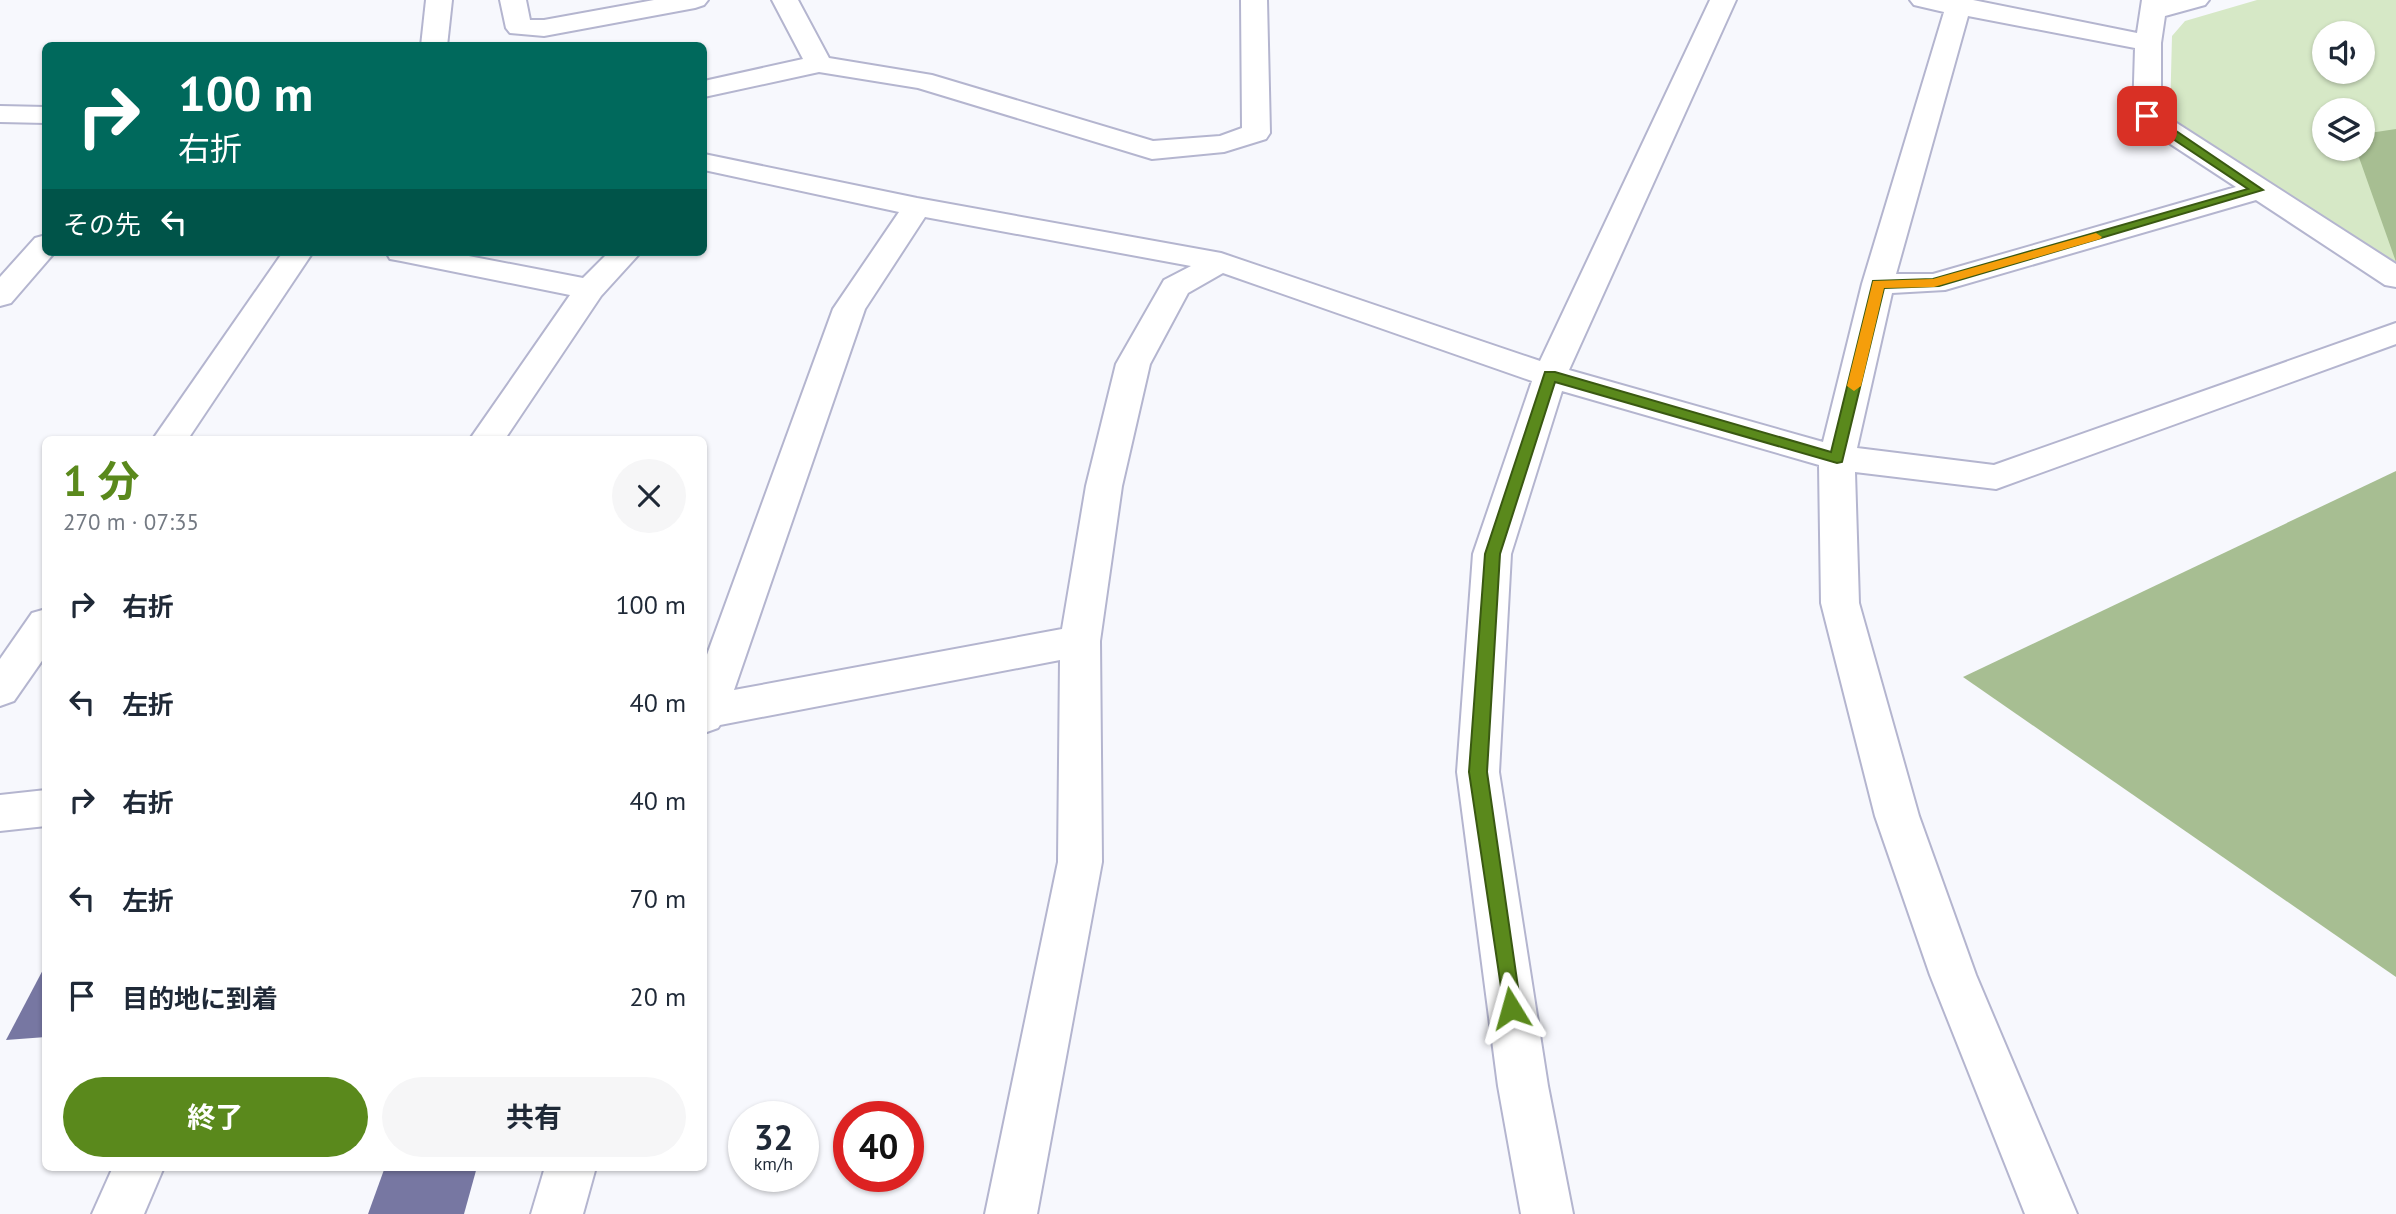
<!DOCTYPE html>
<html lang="ja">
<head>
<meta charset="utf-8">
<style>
	:root { --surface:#fff; --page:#f6f6f7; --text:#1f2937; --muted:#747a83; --accent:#5a891c }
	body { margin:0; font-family:"PT Sans","Noto Sans JP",sans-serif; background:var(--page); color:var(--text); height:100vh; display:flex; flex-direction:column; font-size:26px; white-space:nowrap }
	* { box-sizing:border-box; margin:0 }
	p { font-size:23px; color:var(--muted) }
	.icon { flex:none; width:38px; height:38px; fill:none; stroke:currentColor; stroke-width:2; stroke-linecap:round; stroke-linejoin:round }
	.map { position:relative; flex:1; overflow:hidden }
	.panel { position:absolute; left:42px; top:436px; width:665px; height:735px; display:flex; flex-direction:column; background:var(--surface); border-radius:10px; box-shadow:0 2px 5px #0004 }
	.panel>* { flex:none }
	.banner { position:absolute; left:42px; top:42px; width:665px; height:214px; border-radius:10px; box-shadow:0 2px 5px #0004; background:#00695c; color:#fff; overflow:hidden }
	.buttons { position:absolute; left:2312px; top:21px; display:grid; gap:14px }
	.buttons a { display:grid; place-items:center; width:63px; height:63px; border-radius:50%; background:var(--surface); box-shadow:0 2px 5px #0004; font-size:35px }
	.speed { position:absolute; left:728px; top:1101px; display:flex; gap:14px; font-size:35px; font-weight:700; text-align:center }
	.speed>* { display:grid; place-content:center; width:91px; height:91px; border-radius:50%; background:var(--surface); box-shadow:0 2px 5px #0004; line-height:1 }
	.speed small { font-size:18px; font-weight:400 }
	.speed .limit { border:10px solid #d22; background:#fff; color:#111 }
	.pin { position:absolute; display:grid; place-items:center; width:60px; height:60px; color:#fff; margin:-30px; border-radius:14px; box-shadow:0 4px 10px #0006 }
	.me { position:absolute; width:77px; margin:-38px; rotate:352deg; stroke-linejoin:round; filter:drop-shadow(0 0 5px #0008) }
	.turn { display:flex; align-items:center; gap:24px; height:147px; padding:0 21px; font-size:32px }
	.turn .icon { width:91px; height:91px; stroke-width:2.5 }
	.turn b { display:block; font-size:49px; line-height:60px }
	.then { display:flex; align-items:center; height:66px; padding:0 21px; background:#0003; gap:14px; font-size:26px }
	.round { display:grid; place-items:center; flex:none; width:74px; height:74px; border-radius:37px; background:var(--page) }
	.headline { display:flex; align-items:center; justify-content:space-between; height:119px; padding:0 21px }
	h1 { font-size:42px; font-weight:700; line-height:52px; color:var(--accent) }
	.button { display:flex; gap:14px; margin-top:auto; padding:14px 21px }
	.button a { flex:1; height:80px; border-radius:42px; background:var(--accent); color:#fff; font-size:28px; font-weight:700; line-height:80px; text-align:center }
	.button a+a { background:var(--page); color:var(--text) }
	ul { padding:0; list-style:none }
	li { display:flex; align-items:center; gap:21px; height:98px; padding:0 21px }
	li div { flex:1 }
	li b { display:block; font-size:26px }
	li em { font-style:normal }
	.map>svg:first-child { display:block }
</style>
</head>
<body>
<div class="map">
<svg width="2396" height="1214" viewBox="0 0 2396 1214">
	<rect width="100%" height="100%" fill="#f7f8fd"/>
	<path fill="#d6e8c6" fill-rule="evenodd" d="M2257,0H2396V262L2199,142L2170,115L2172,36L2185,21ZM2324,33H2362V72H2324ZM2324,110H2362V149H2324Z"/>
	<g fill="#a7be92">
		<path d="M2396,129V262L2356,149H2362L2363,134Z"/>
		<path d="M2396,471V977L1963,677Z"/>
	</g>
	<g fill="#7777a2">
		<path d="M46,964V1037L6,1040Z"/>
		<path d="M385,1167H477L464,1214H368Z"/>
	</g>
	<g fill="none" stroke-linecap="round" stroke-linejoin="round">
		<g stroke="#b4b5cf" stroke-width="4">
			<g id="minor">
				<path d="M426,0H452L447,46H421Z"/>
				<path d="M500,0H526L530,20H544L654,0H708L704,5L695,8L544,36L510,33L506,28Z"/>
				<path d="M772,0H798L829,58L932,75L1153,141L1220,136L1242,128L1241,0H1267L1270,133L1266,139L1224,152L1152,159L918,88L819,72L704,97V81L803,59Z"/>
				<path d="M1710,0H1736L1569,370L1823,442L1862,284L1944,12L1914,5L1910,0H1973L2137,33L2142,0H2209L2205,5L2165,16L2161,43V113L2396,264V287L2385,285L2256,200L1945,290L1892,293L1857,448L1994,465L2396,323V344L1996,489L1855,472L1859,603L1919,816L1976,975L2077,1214H2025L1930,975L1875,816L1821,603L1819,465L1562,391L1511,554L1499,772L1548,1086L1573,1214H1521L1498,1086L1457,772L1473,554L1532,381L1223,273L1188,293L1150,364L1122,486L1100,641L1102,862L1037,1214H985L1058,862L1060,660L720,725L718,728L704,733V663L833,309L899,212L704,170V154L917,198L1221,253L1540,361ZM1968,16L2135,48L2133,116L2137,122L2236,187L1933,274H1896ZM925,217L1191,266L1164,280L1116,364L1086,486L1062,629L734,690L865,309Z"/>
				<path d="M0,106L46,107V123L0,122Z"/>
				<path d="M46,235V252H55L11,303L0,306V277L35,238Z"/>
				<path d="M283,252H313L188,439H153Z"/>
				<path d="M386,252H448L583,278L609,252H641L601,296L505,439H470L570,295L401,261L390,259Z"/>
				<path d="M46,609V655L14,701L0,706V659L32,613Z"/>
				<path d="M46,790V826L0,831V795Z"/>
				<path d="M113,1167H164L144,1214H92Z"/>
				<path d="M545,1167H596L583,1214H531Z"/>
			</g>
		</g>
		<use href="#minor" fill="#fff" fill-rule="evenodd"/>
	</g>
	<path fill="#5a891c" stroke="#3a5912" stroke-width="2" d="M2143,114H2151L2263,190L1939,286L1884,288L1842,462L1837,463L1555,382L1500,554L1487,772L1521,1008L1518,1014L1511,1017L1505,1014L1469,772L1485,554L1545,372H1555L1831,452L1873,281L1933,279L2248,189L2143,119Z"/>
	<path fill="#f59e0b" d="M2096,233L2102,237L2100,239L1934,287L1884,288L1861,386L1854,391L1847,386L1873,281L1933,279Z"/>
</svg>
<div class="buttons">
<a><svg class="icon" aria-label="sound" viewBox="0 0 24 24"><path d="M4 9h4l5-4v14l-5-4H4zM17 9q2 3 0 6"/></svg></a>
<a><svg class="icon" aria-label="layers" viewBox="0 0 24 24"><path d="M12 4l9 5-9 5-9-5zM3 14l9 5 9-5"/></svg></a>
</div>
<div class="speed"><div>32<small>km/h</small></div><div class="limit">40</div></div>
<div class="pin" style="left:2147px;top:116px;background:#d93025"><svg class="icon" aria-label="arrive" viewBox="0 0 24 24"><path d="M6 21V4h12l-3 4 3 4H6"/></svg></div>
<svg class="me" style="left:1511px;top:1008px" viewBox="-20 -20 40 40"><path d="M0-17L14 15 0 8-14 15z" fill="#5a891c" stroke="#fff" stroke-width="4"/></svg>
<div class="banner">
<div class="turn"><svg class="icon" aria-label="right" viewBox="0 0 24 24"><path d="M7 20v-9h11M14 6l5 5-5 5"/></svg><div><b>100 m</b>右折</div></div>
<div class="then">その先<svg class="icon" aria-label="left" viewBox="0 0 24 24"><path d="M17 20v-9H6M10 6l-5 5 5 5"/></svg></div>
</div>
<section class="panel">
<div class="headline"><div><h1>1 分</h1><p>270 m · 07:35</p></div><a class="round"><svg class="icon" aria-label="close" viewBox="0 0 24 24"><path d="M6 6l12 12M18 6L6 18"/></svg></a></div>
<ul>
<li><svg class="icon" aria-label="right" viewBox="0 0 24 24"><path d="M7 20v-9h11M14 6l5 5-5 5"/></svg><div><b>右折</b></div><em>100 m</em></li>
<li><svg class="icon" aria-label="left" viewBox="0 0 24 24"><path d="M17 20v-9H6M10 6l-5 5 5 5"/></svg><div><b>左折</b></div><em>40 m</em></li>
<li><svg class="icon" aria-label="right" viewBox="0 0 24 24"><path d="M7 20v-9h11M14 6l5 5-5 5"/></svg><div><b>右折</b></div><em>40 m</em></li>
<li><svg class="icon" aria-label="left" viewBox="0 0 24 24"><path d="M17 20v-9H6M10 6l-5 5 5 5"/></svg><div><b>左折</b></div><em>70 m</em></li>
<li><svg class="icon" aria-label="arrive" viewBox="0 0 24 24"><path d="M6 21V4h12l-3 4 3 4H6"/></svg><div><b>目的地に到着</b></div><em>20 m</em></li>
</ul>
<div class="button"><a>終了</a><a>共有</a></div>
</section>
</div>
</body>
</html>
